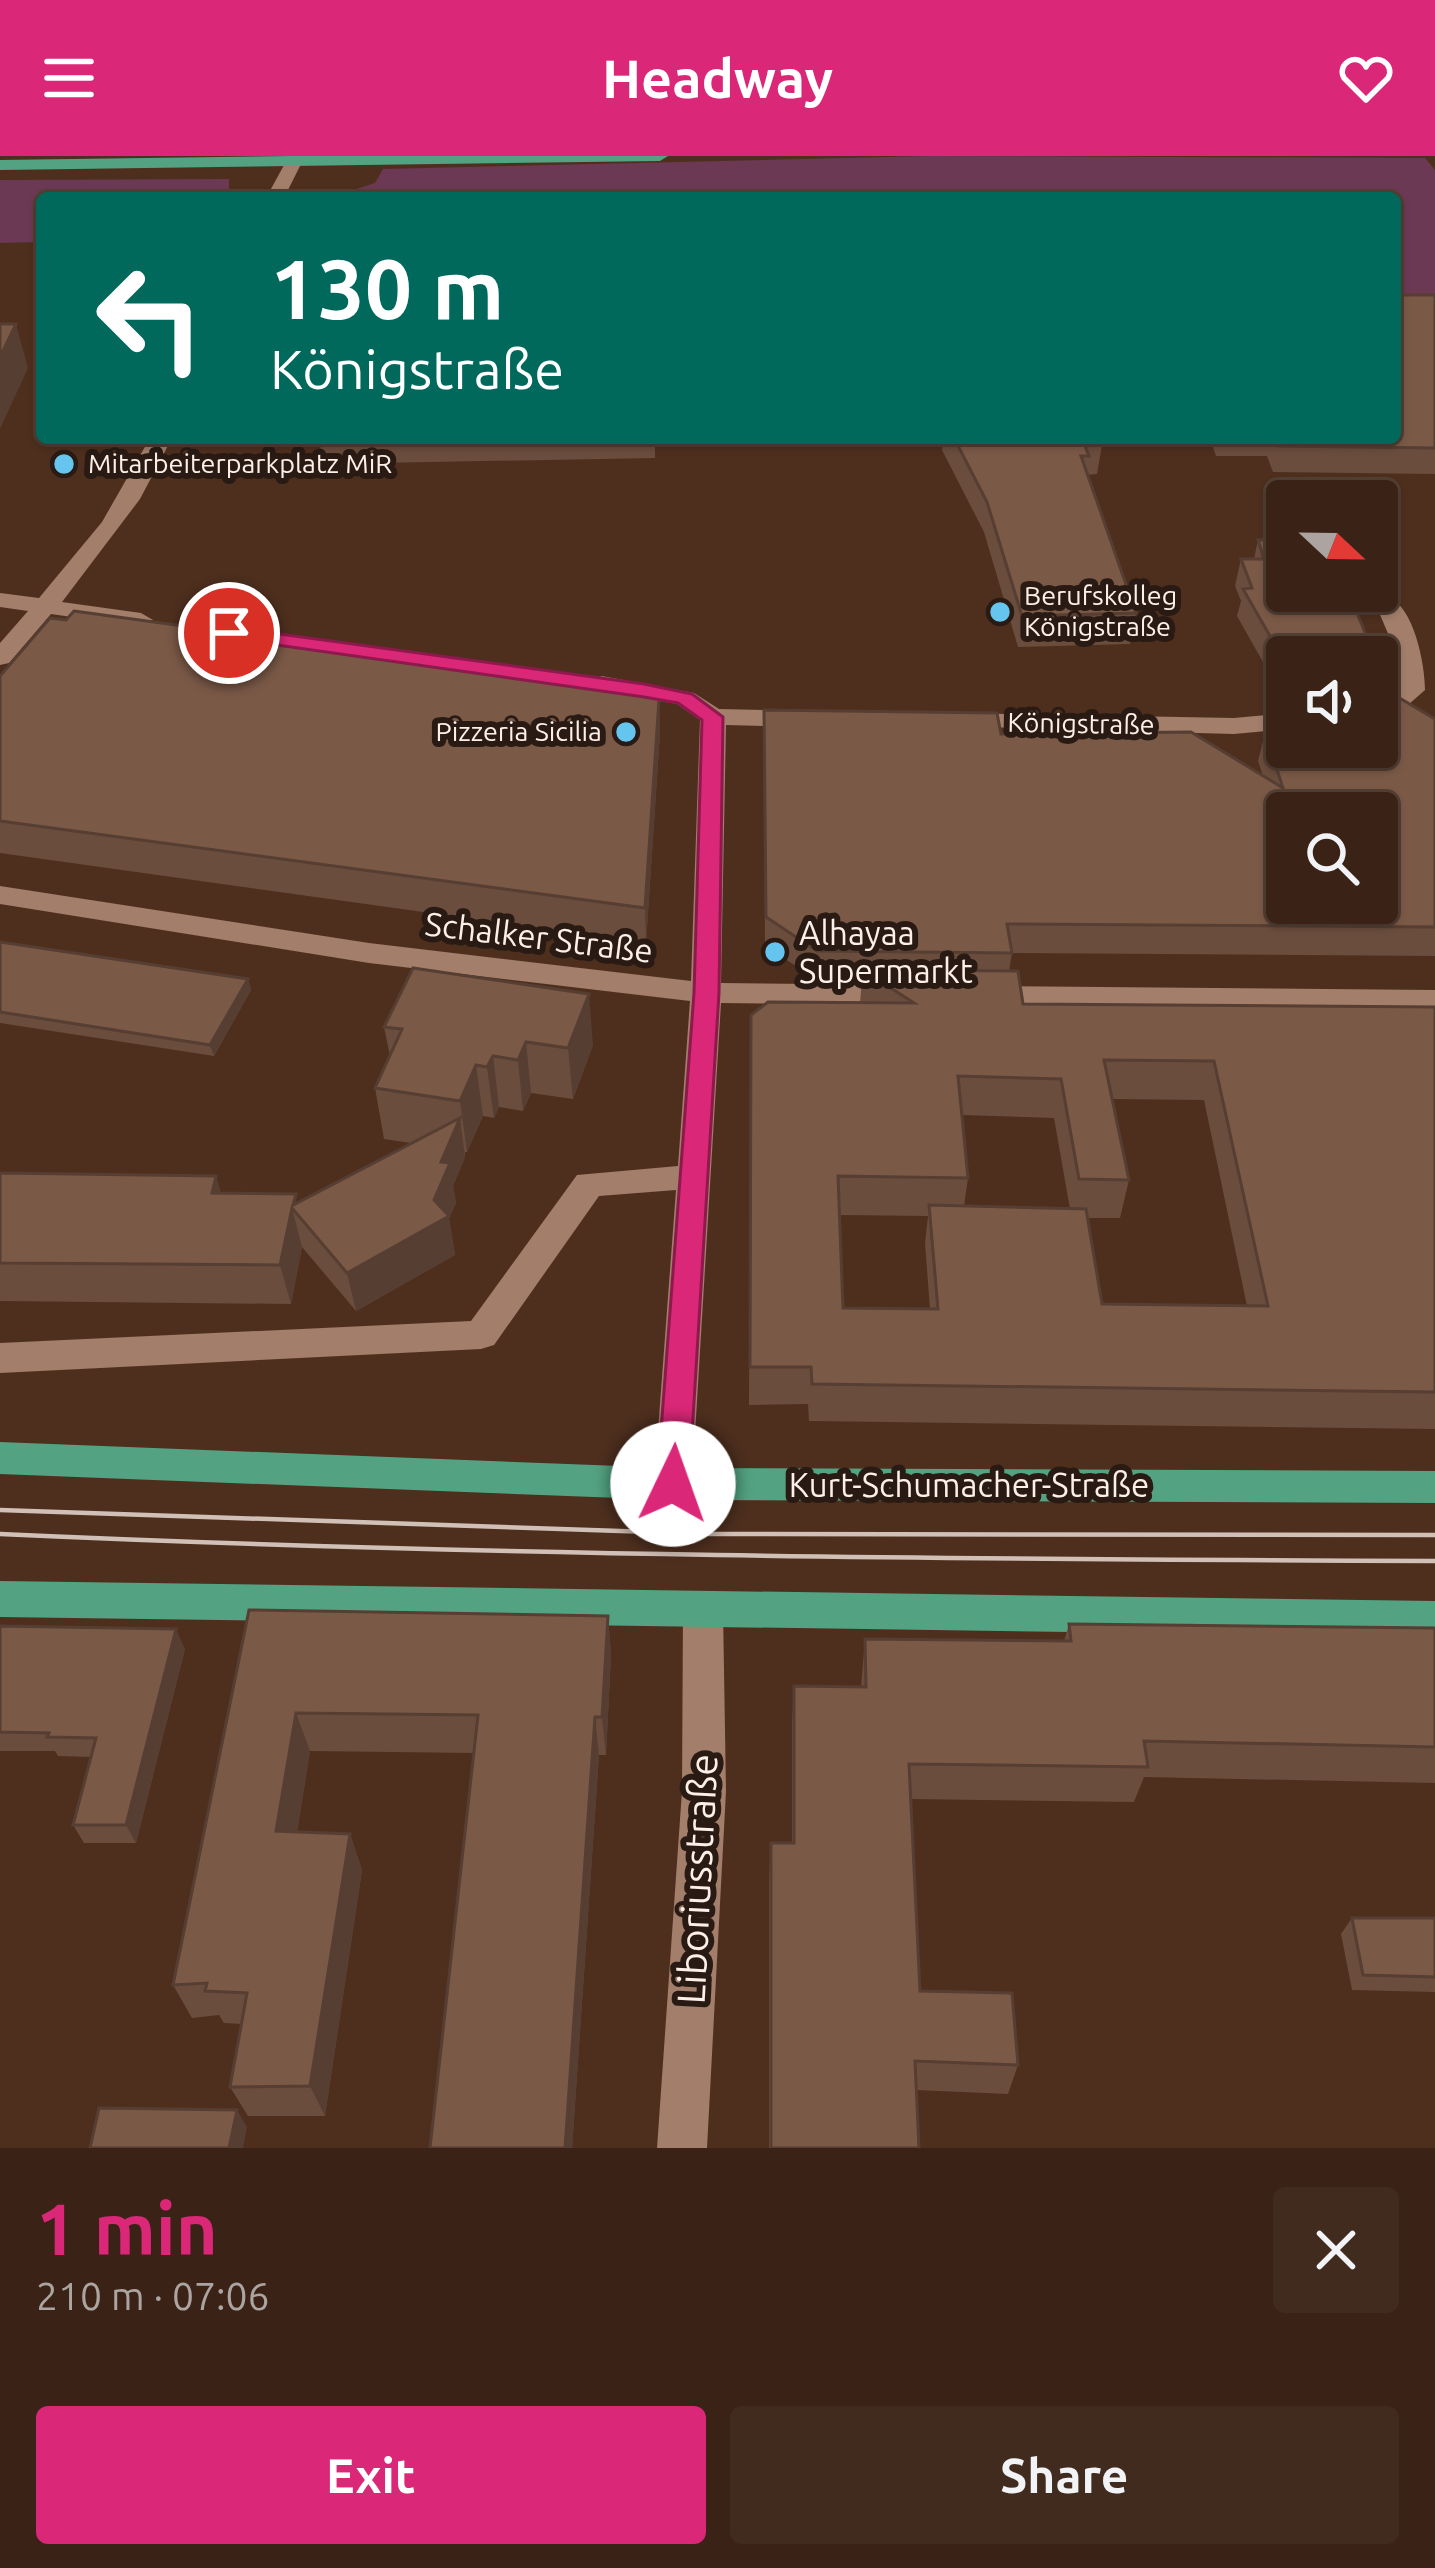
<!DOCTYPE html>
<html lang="en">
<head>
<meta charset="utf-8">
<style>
	:root { --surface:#3a2316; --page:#412b1f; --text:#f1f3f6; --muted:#aba4a1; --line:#544035; --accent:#db2777 }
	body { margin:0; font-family:Ubuntu,sans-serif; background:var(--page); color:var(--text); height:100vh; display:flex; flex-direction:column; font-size:45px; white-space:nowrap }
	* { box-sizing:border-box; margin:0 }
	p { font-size:39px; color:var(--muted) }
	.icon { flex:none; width:66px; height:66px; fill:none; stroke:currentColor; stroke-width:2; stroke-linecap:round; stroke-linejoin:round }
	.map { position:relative; height:1992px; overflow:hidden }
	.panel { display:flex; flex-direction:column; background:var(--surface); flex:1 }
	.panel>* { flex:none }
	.top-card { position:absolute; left:36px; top:36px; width:1365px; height:252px; border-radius:12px; box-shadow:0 3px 9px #0004,0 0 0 3px var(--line); background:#00695c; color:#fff; overflow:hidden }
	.needle { width:78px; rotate:112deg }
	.buttons { position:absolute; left:1266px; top:324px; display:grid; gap:24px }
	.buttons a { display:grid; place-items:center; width:132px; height:132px; border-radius:12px; background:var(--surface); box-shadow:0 3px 9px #0004,0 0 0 3px var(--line); font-size:60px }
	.pin { position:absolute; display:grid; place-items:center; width:102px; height:102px; color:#fff; margin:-51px; border:6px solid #fff; border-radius:50%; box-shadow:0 3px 12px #0007 }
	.me { position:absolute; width:132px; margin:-66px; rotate:3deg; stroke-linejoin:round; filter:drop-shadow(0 0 9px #0008) }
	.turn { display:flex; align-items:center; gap:42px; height:252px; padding:0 36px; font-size:54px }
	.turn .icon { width:156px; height:156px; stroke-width:2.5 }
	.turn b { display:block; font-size:84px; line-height:102px }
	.round { display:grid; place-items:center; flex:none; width:126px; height:126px; border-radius:12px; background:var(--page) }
	.headline { display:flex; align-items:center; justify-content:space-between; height:204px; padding:0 36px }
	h1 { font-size:72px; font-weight:600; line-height:90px; color:var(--accent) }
	.button { display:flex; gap:24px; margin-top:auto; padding:24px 36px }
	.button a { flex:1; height:138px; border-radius:12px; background:var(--accent); color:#fff; font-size:48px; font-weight:600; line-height:138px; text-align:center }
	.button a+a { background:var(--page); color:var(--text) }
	header { display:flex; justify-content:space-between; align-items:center; height:156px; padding:0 36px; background:var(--accent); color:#fff; font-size:54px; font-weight:600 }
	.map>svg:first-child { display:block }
</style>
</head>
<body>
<header><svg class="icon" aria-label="menu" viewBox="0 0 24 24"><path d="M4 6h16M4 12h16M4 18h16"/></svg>Headway<svg class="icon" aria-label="heart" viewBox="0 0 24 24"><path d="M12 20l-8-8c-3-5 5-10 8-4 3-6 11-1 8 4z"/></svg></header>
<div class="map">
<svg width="1435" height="1992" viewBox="0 0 1435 1992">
	<rect width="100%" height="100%" fill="#4e2f1e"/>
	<g fill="#6b3953">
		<path d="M930,0L1425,2L1435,14V145L1395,141V42H344L347,36L375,27L383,13Z"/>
		<path d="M229,23V42H42V86L0,87V24Z"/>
	</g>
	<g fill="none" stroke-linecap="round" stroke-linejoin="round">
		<g fill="#a27e6b" fill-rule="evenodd">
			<path d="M1387,440C1414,450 1425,508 1425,534L1400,556L1377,562V546L1399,532L1401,508L1375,447Z"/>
			<path d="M1287,557V573L1234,578L1221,570L1234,562Z"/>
		</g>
		<g fill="#a27e6b" fill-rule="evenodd">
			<path d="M289,0H305L284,42H266Z"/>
			<path d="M150,282H172L140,343L62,446L141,457L153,464L141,471L51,458L9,507L0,509V487L28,455L0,451V437L39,442L102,366Z"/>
			<path d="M602,520L694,537L719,553L807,555L820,563L807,571L726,569L721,827L905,829L920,839L905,849L721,847L692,1328L687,1340L673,1344L659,1340L654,1328L676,1034L599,1040L494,1189L481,1193L0,1217V1187L471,1165L577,1019L678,1010L690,845L369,807L0,748V730L369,787L691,825L700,564L677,548L593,533L589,528L593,523Z"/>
			<path d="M954,557L1234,562L1247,570L1234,578L945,570L941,565L945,560Z"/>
			<path d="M981,830L1435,834V854L970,847L966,840L970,833Z"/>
			<path d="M703,1436L717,1441L723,1454L726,1635L707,1992H657L682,1635L683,1454L689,1441Z"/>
		</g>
		<g fill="#53a382" fill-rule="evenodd">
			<path d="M294,0H668L660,5L0,14V4Z"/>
			<path d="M0,1286L673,1312L1435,1315V1347L673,1344L0,1318Z"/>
			<path d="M0,1425L1435,1445V1481L0,1461Z"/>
		</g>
		<g stroke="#d1c0b7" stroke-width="4.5">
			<path d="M0,1354L710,1378L1435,1379"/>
			<path d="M0,1378C478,1400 956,1403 1435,1405"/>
		</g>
	</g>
	<g fill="#6a4d3d" fill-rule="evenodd">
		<path d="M1435,139V318L1273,316L1267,300H1216L1210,282H1395Z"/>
		<path d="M319,282H655V302L323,308Z"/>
		<path d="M943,282H1099L1102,289L1097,318L1087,319L1136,457L1130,488L1018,491L984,376L942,294Z"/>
		<path d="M1258,384L1375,501H1287V556L1277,553L1266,523L1268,515L1237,460L1241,445L1235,430L1241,403H1254Z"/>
		<path d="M0,520L659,544L660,577L646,787L0,697Z"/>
		<path d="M1383,538L1435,563V800L1012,797L1009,815L1023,848L1435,851V1273L809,1265L808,1248L749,1249L751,859L860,847L862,824L816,823L765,790L764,582L1001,578L1263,620L1258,605L1265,577H1285L1287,571V591ZM1112,943L1204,944L1247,1150L1102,1148L1087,1062H1120L1129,1024ZM962,959L1054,962L1070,1053L964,1050L968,1022ZM840,1059L928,1060L925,1087L930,1153L843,1152Z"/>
		<path d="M0,786L248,823L251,834L214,900L0,867Z"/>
		<path d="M384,871L593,889L573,943L531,937L523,955L499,951L494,962L483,960L467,996H465V1001L453,1030L456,1047L449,1062L455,1099L356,1155L302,1091L291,1148L0,1145V1017L221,1037L298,1047L411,987L384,983L375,932L390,900Z"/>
		<path d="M249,1454L608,1460L611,1499L606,1599H599L572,1992H430L474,1597L310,1595L297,1676L350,1678L362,1714L325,1960H248L230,1931L242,1868L224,1867L219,1859L192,1862L173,1829Z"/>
		<path d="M1069,1468L1435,1472V1627L1144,1621L1134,1646L911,1643L920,1835L1018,1909L1008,1938L916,1934L919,1992H769V1721L771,1687H792V1567L794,1530L861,1531L865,1483L1064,1485Z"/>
		<path d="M0,1470L185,1493L136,1687H84L73,1669L91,1601L58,1600L55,1595H0Z"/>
		<path d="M1352,1762H1435V1836L1352,1834L1341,1778Z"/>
	</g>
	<g fill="#563e32">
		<path d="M16,168L28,212L0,273V201Z"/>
		<path d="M659,544L660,577L646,787L645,752Z"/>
		<path d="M248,823L251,834L214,900L210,889Z"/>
		<path d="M589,838L593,889L573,943L568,892Z"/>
		<path d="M526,886L531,937L523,955L518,904Z"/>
		<path d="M493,900L499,951L494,962L487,911Z"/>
		<path d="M476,909L483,960L467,996L460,945Z"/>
		<path d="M460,962L465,1001L453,1030L456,1047L449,1062L455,1099L356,1155L347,1117L434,1044L441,1006Z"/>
		<path d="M216,1020L228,1059L212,1037Z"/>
		<path d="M292,1052L302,1091L291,1148L280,1109Z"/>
		<path d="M608,1460L611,1499L606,1599L602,1561Z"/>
		<path d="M176,1473L185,1493L136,1687L126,1669Z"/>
		<path d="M296,1557L310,1595L291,1711L276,1675Z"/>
		<path d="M595,1561L599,1599L572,1992H565Z"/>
		<path d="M350,1678L362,1714L325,1960L310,1930Z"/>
		<path d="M237,1954L247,1971L243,1992H229Z"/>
	</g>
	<g fill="#7b5947" stroke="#563e32" stroke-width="3" fill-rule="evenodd">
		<path d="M1395,139H1435V292L1279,290L1276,282H1395Z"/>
		<path d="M0,168H16L0,201Z"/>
		<path d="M954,282H1099L1102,289L1085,290L1089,300H1081L1136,457L1022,460L987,346Z"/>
		<path d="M1258,384H1287V435H1348L1375,501H1287V526H1284L1273,495L1278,494L1243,433L1252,432L1241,403H1264Z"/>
		<path d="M74,455L644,533L659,544L645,752L0,665V520L50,462L66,464Z"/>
		<path d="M1377,505L1382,517L1383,538L1391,537L1435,563V771L1007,768L1012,797L817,795L766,761L764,554L997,557L1001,578L1191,576L1283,632L1265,577H1287V591H1377ZM1287,657H1377V747H1287Z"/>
		<path d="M0,786L248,823L210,889L0,856Z"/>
		<path d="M413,812L589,838L568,892L526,886L518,904L493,900L487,911L476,909L460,945L375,932L402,873L384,871Z"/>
		<path d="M863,814L1018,815L1023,848L1435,851V1236L812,1228L811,1211H750L751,859L768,846L914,847ZM1104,904L1214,905L1268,1150L1102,1148L1086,1053L929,1049L938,1153L843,1152L838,1020L968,1022L958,920L1061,923L1079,1023L1129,1024Z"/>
		<path d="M460,962L441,1006L450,1007L434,1044L449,1060L347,1117L292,1052L280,1109L0,1107V1017L216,1020L212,1037L296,1038L293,1049Z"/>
		<path d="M249,1454L608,1460L602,1561H595L565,1992H430L478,1559L296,1557L276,1675L350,1678L310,1930L230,1931L247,1837L205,1835L207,1827L173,1829Z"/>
		<path d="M1069,1468L1435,1472V1591L1144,1585L1148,1611L909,1608L920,1835L1012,1837L1018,1909L915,1905L919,1992H771V1687H794V1530L866,1531L865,1483L1071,1485Z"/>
		<path d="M0,1470L176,1473L126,1669H73L96,1582L47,1581L49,1577L0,1576Z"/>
		<path d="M1352,1762H1435V1821L1363,1819Z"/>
		<path d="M99,1952L237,1954L229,1992H90Z"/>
	</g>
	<path fill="#db2777" stroke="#8e194d" stroke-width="3" d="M229,471L644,528L692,538L723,561L719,837L689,1328L684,1338L673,1342L662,1338L657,1328L694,837L702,564L678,547L644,541L221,481L219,477Z"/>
	<g fill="#65c5ee" stroke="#291b14" stroke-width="4.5">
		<circle cx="64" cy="308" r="12"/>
		<circle cx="1000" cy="456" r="12"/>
		<circle cx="626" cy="576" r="12"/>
		<circle cx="775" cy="796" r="12"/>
	</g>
	<g text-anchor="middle" stroke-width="12" stroke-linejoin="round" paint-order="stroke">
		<g font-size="27" fill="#fcf0e9" stroke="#291b14" text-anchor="start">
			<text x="88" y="317">Mitarbeiterparkplatz MiR</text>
			<text x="1024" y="449">Berufskolleg<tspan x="1024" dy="31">Königstraße</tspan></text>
			<text x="602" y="585" text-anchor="end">Pizzeria Sicilia</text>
		</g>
		<g font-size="27" fill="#fcf0e9" stroke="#291b14">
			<text transform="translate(1081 568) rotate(1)" y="9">Königstraße</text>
		</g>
		<g font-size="33" fill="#fcf0e9" stroke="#291b14" text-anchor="start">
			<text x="799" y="789">Alhayaa<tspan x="799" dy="38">Supermarkt</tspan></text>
		</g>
		<g font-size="33" fill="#fcf0e9" stroke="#291b14">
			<text transform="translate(539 781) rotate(7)" y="12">Schalker Straße</text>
			<text x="969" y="1341">Kurt-Schumacher-Straße</text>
		</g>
		<g font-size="39" fill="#fcf0e9" stroke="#291b14">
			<text transform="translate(697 1723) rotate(-87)" y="14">Liboriusstraße</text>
		</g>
	</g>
</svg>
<div class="buttons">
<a><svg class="needle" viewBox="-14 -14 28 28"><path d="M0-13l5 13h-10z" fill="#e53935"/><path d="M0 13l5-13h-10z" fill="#aba4a1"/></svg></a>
<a><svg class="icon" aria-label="sound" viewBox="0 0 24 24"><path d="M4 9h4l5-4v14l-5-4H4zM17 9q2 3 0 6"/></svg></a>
<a><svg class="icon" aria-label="search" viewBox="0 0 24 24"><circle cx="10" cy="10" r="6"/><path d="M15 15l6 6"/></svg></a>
</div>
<div class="pin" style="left:229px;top:477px;background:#d93025"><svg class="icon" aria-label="arrive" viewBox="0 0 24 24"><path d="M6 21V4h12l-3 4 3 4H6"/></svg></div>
<svg class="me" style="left:673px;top:1328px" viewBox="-20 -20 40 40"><circle r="19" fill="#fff"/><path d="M0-13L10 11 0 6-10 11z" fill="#db2777"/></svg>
<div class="top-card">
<div class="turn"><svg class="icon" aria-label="left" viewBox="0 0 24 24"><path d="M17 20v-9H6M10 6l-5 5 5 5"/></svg><div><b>130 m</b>Königstraße</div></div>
</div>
</div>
<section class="panel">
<div class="headline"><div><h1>1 min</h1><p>210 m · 07:06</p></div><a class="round"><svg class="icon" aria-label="close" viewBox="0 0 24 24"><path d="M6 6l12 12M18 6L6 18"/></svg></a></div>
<div class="button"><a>Exit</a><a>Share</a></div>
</section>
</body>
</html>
